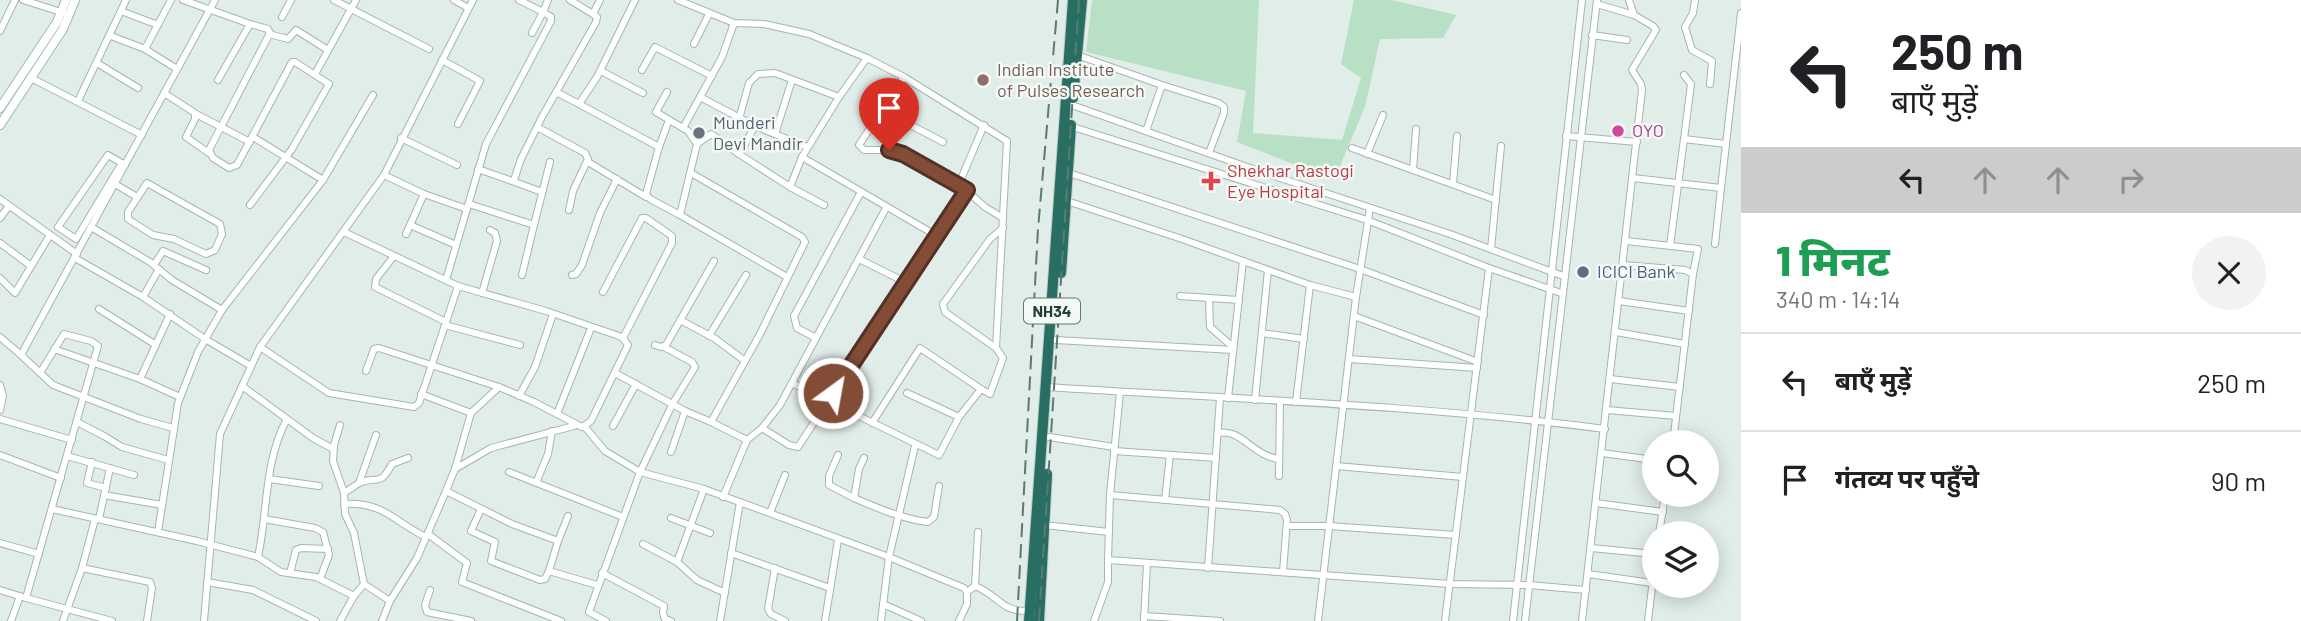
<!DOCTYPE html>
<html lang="hi">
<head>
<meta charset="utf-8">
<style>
	:root { --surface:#fff; --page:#f2f2f2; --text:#202124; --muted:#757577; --line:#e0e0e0 }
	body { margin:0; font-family:Barlow,"Noto Sans Devanagari",sans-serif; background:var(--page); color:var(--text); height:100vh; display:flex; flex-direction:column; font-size:26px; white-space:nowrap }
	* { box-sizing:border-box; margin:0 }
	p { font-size:23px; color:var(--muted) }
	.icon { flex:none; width:38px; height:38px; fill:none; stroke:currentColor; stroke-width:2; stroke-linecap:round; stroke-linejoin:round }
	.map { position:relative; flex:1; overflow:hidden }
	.drawer { display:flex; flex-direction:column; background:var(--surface); width:560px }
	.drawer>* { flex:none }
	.banner { background:#fff; color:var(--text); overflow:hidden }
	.fabs { position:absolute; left:1642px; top:430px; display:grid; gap:14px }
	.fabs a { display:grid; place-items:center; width:77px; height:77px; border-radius:50%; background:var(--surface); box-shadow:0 4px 18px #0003; font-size:35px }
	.pin { position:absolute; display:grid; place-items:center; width:60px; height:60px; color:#fff; margin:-72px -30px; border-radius:50% 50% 50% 0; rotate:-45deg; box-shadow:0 0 7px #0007 }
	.pin .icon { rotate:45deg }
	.me { position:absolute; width:77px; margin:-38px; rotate:32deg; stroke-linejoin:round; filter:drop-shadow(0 0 5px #0008) }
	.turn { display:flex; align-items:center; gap:24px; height:147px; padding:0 35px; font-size:32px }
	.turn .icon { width:91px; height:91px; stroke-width:2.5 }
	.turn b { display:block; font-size:49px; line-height:60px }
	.lanes { display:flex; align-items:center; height:66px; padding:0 35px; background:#0003; justify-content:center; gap:35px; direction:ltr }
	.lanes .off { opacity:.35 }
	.round { display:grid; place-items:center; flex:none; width:74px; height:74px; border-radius:37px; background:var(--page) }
	.overview { display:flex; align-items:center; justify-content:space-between; height:119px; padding:0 35px }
	h1 { font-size:42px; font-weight:800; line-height:52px; color:#1e9e55 }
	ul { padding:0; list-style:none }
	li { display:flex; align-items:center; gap:21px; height:98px; padding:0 35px; border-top:2px solid var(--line) }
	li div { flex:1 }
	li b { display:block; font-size:26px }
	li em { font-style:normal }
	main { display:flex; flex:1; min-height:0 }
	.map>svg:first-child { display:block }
</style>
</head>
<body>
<main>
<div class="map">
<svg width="1741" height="621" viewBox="0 0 1741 621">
	<rect width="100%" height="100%" fill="#e1ede8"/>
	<path fill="#b8e0c5" d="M1092,0H1259L1253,133L1342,140L1361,78L1341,64L1354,0H1392L1456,15L1443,38L1380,39L1365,107L1334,180L1237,142L1246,91L1086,52Z"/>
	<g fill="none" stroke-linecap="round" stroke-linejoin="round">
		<g stroke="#a3b6b0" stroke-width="8">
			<g id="street">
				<path d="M23,0L64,13"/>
				<path d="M183,0L250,24L218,80"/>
				<path d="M334,0L429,49"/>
				<path d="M454,0L468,8"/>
				<path d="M519,0L543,12L532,33"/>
				<path d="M570,0L593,14"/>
				<path d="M635,0L597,77L579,104L659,147L646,194L650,199L680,215L697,144L688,131L656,112L667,92"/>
				<path d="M678,0L734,23L764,24L809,34L867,58L839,97L802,157L937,236L967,189"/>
				<path d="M1695,0L1693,13L1685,27L1692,50L1712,61L1710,84"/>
				<path d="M1597,4L1634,15"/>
				<path d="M121,11L158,25"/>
				<path d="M282,17L291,0"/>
				<path d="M250,24L268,29L270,33L209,150L213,158L229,168L237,165L292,62H295L329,84L292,149L250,205"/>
				<path d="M0,31L15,0"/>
				<path d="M269,34L288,39L296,30L328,50"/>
				<path d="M1592,35L1627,40"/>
				<path d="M111,36L145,49L171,0"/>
				<path d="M694,44L709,14"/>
				<path d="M145,49L177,69"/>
				<path d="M1077,55L1162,85L1146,131"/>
				<path d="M867,58L904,77"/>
				<path d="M442,60L480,81L458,124"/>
				<path d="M97,63L138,88"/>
				<path d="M642,70L655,47L712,76"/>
				<path d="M601,71L643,93"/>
				<path d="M315,74L356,0"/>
				<path d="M31,78L142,135"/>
				<path d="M1162,85L1219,103L1224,107V113L1209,153"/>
				<path d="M556,92L579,104"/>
				<path d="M164,93L195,113V119L186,137L209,153"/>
				<path d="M700,97L755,126"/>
				<path d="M78,101L126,0"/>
				<path d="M1066,103L1253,169L1450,234L1563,276"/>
				<path d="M882,110L904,77L1007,141L996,348"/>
				<path d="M196,114L250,142"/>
				<path d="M739,119L749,83L758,74L775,73L839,97"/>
				<path d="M1070,126L1367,220L1489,268L1561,293"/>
				<path d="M537,127L585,153L588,159L573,191L569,210"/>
				<path d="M683,128L722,57L734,23"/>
				<path d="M775,134L792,80"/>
				<path d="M1566,136L1637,142"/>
				<path d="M253,137L323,180"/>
				<path d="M401,138L457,165"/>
				<path d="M1684,139L1691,84L1684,75"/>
				<path d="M943,142L882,110L859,145L864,150H889L903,154L959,184L985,207L1003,218"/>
				<path d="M697,144L711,134L739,154"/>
				<path d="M1726,144L1741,13"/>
				<path d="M659,147L669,120"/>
				<path d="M1352,148L1496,200"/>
				<path d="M1367,154L1383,115"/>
				<path d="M802,157L790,187L739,154L755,126L807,147"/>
				<path d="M588,162L646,197"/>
				<path d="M122,163L76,239L58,227L108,155L125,165"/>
				<path d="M478,169L512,181L514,180L521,159L542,117L596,22L597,17L593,14L600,0"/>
				<path d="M1413,170L1416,129"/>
				<path d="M1066,172L1360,269L1484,315"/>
				<path d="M691,173L802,237L805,242L760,334L711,422L747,440L723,497"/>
				<path d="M384,175L424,194L467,209"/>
				<path d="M1633,178L1721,188L1715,244"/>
				<path d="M512,181L542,192"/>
				<path d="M147,183L220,224L222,234L215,250L206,254L174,239L153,235L128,219V212Z"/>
				<path d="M115,184L137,197"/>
				<path d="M959,184L984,125"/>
				<path d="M1453,184L1457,136"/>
				<path d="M790,187L824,205"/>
				<path d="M0,199L77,254"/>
				<path d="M1067,201L1182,239L1310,285L1356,297"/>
				<path d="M469,204L534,225L550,162"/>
				<path d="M680,215L787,277"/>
				<path d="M0,218L9,206"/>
				<path d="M410,225L456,245"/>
				<path d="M91,227L150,262L172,280L222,310"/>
				<path d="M344,232L458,286L546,311L619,336L623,338L628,345L591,421L582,427L534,402L499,387L379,348L374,349L366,371"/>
				<path d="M406,234L424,194"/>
				<path d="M937,236L828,401L939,455L959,417L981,389L990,394L1003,358L996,348L945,312L943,304L990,239L1003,228"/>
				<path d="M1626,241L1698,249L1693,274"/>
				<path d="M0,243L31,266"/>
				<path d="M1670,246L1684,139L1726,144L1721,188"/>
				<path d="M1491,249L1501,146"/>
				<path d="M394,256L376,279L375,287L446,322"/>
				<path d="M75,258L143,297L205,339L251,366"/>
				<path d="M859,259L905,282"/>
				<path d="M154,265L163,251L206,270"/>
				<path d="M1623,265L1685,270L1693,274L1673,443"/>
				<path d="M522,275L534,225"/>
				<path d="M572,275L576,274L582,265L600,213L617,179"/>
				<path d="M0,278L15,293L50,235"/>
				<path d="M446,280L486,144L551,21V17L543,12L548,0"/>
				<path d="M603,292L642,218H646L672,236V243L623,338"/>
				<path d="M482,293L497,241L495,233L490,230"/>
				<path d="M1180,296L1239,300"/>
				<path d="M143,297L159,269"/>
				<path d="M1209,298L1210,327L1233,347"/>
				<path d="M1619,301L1689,311"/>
				<path d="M99,309L156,345"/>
				<path d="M1354,316L1478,362"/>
				<path d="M680,320L714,338L745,361"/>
				<path d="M445,325L520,345"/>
				<path d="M1616,332L1685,344"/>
				<path d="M1262,333L1304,339"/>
				<path d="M709,336L746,275"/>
				<path d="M0,337L21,355L215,0"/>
				<path d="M816,338L797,328L794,316L861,192"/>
				<path d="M1056,340L1233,350"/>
				<path d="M655,345L661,347L666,345L714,261"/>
				<path d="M260,347L329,393L414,407L419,403L458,286"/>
				<path d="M54,349L140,379L180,397"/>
				<path d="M21,355L53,385L141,419L173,428"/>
				<path d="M1349,359L1477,368"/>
				<path d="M40,373L64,334L91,341L98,346L26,598L112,621"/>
				<path d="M615,373L685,411L711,422"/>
				<path d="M140,379L170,314"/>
				<path d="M1610,379L1680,387"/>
				<path d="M0,385L3,396L0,410"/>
				<path d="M242,386L313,438L333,449"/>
				<path d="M1046,387C1232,399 1420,405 1605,429"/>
				<path d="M1120,392L1110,495L1108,560L1450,584L1529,585L1586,590"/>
				<path d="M907,393L959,417"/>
				<path d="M421,394L471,413"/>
				<path d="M519,396L535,367L553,314"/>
				<path d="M1228,398L1243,261"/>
				<path d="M1255,400L1268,270"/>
				<path d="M1296,402L1310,285"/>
				<path d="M1607,410L1676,416"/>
				<path d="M557,414L591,328"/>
				<path d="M0,419L72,440"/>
				<path d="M77,422L104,436L122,447L168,460"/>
				<path d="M872,423L920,348L981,389"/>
				<path d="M340,425L334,445L333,461L344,493L345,514L354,533L364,584"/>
				<path d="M613,426L636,384"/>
				<path d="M585,427L605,451L640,472L673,403L695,367L692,362L664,347"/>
				<path d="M762,428L789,445L798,447L828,401L792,383"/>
				<path d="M1218,433C1241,428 1253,456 1279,459"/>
				<path d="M1049,437L1114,447"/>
				<path d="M747,440L762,428L780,405L886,208"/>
				<path d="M915,446L889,557L964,588L967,592"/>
				<path d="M1114,451L1216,458"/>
				<path d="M671,452L685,411"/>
				<path d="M1602,453L1654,460"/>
				<path d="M0,455L61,478"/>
				<path d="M838,455L829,476V485L854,498"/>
				<path d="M67,456L134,475"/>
				<path d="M864,458L859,469L854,498C877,508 903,519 928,522L934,517L939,486"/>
				<path d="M92,462L87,483L106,488"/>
				<path d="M1336,466L1463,477"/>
				<path d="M455,469L491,448L574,426"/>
				<path d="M509,472L623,517"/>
				<path d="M1279,476L1280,401"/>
				<path d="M269,479L319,486"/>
				<path d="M359,483L376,435"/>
				<path d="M536,483L548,454L552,431"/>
				<path d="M704,489L677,562L697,580L725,593"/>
				<path d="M446,491L512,524L558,541L549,571L597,585"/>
				<path d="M344,493C349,490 354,486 359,483C378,475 379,488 392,464L408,458"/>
				<path d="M104,495L162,505"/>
				<path d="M1110,495L1280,510L1285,514L1287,520L1283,572"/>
				<path d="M1165,500L1170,455"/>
				<path d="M1596,503L1663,512"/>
				<path d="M344,504C385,502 394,522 426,537"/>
				<path d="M52,509L197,541L258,557L281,572L316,577L354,596L364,584L390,601"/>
				<path d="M481,509L471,531L495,542L491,561L540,580L545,579L549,571"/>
				<path d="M770,513L785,475"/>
				<path d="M671,518L710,533"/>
				<path d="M99,519L110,468"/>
				<path d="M264,519L315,528L323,532L329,555L320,579"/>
				<path d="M1044,525L1109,532"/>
				<path d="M1288,526H1329L1456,535"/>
				<path d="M158,532L178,403L198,352L222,310L323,180L373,95"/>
				<path d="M428,534L467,563L462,582L561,621"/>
				<path d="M1659,534L1665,495"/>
				<path d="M558,541L568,516"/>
				<path d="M0,543L39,554"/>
				<path d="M643,544L677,562"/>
				<path d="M1591,548L1654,554"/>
				<path d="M731,553L830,588"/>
				<path d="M258,557C268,511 264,461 287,419"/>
				<path d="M82,568L150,582L152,588L147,621"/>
				<path d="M775,568L768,609L771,614L785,621"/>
				<path d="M1208,568L1220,398"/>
				<path d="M290,573L296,550L301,548L328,549"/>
				<path d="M602,573L664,606L663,613L665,619L671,621"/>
				<path d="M1588,574L1652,583"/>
				<path d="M207,582L253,590L316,621"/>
				<path d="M975,586C1000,596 1000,612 1029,611"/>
				<path d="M0,590L26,598"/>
				<path d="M430,590L425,605L427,612L471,621"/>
				<path d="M883,604L921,621"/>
				<path d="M1144,616L1220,621"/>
				<path d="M11,621L20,596"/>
				<path d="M63,621L82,568L95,519"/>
				<path d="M204,621L220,434L260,347L384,175L473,0"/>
				<path d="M340,621L354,596"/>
				<path d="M382,621L390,601L417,558L446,491L455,469L471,413L499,387"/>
				<path d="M606,621L589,612L640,472L704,489L889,557L881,621"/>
				<path d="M720,621L740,502"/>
				<path d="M825,621L838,540"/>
				<path d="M959,621L967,604V592L975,586L978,532"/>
				<path d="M1094,621L1108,582V560"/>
				<path d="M1144,621L1147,564"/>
				<path d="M1318,621L1356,297L1370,208"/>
				<path d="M1445,621L1489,268"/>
				<path d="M1513,621L1582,0"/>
				<path d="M1525,621L1597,0"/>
				<path d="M1582,621L1642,90L1641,84L1632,70L1656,30L1653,26L1634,15L1629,0"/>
				<path d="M1648,621L1654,571"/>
			</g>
		</g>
		<g stroke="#9fbab1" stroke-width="10">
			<g id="secondary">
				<path d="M0,108L57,22L66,0"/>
				<path d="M0,125L63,29L75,0"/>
			</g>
		</g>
		<g stroke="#c1cac7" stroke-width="12">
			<g id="highway">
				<path d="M1073,98L1082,0"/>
				<path d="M1061,273L1071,125"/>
				<path d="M1029,621L1073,0"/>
				<path d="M1039,621L1047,474"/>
			</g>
		</g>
		<use href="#street" stroke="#fff" stroke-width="6"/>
		<use href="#secondary" stroke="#fff" stroke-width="8"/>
		<use href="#highway" stroke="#296e63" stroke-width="10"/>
		<g stroke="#5a7b74" stroke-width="2" stroke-dasharray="14 7" stroke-linecap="butt">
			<path d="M1017,621L1038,229L1058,0"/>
			<path d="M1039,621L1079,0"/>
		</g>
	</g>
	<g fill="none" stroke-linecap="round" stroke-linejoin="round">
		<g stroke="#553124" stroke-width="18">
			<path id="route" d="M833,393L967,190L903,154L889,150"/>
		</g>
		<use href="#route" stroke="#834c37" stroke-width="12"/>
	</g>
	<circle fill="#8d6e63" stroke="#f2f9f6" stroke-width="2.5" cx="983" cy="80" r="7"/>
	<circle fill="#d1479c" stroke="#f2f9f6" stroke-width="2.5" cx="1618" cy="131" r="7"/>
	<circle fill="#6b7280" stroke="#f2f9f6" stroke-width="2.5" cx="699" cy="133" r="7"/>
	<path fill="#e0444e" stroke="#f2f9f6" stroke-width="2.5" d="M1207.5 170.5h7v7h7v7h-7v7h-7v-7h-7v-7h7z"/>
	<circle fill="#5c6f8a" stroke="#f2f9f6" stroke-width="2.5" cx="1583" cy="272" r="7"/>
	<g text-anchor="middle" stroke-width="5" stroke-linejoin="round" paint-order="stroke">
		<rect fill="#f2f9f6" stroke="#5f7871" stroke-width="2" x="1024" y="298.5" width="56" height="25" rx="5"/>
		<g font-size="16" font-weight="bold" fill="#204038">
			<text x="1052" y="317">NH34</text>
		</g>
		<g font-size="18" fill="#785e54" stroke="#f2f9f6" text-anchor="start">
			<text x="997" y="76">Indian Institute<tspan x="997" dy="21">of Pulses Research</tspan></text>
		</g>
		<g font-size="18" fill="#5b616d" stroke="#f2f9f6" text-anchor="start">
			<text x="713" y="129">Munderi<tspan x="713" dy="21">Devi Mandir</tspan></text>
		</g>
		<g font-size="18" fill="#b23c85" stroke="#f2f9f6" text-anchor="start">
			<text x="1632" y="137">OYO</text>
		</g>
		<g font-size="18" fill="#be3a42" stroke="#f2f9f6" text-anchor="start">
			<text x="1227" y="177">Shekhar Rastogi<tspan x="1227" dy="21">Eye Hospital</tspan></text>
		</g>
		<g font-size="18" fill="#4e5e75" stroke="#f2f9f6" text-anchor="start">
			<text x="1597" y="278">ICICI Bank</text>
		</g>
	</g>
</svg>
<div class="fabs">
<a><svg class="icon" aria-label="search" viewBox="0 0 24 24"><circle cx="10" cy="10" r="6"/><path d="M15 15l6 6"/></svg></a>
<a><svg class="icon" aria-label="layers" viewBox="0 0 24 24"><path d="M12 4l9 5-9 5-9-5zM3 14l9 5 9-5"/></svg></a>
</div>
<div class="pin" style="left:889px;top:150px;background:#d93025"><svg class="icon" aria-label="arrive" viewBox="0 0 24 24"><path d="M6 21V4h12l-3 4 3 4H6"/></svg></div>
<svg class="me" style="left:833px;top:393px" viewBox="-20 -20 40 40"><circle r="17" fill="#834c37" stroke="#fff" stroke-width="3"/><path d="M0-11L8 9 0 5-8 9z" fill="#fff"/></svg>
</div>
<section class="drawer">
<div class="banner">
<div class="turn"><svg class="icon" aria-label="left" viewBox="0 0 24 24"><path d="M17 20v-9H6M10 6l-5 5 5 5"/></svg><div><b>250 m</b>बाएँ मुड़ें</div></div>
<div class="lanes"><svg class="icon" aria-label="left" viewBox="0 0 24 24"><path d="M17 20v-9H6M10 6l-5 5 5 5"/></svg><svg class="icon off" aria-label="ahead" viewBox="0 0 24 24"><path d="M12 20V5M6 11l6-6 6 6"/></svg><svg class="icon off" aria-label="ahead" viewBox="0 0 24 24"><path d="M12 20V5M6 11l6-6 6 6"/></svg><svg class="icon off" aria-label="right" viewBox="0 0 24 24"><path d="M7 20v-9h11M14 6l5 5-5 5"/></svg></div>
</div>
<div class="overview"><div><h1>1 मिनट</h1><p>340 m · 14:14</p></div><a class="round"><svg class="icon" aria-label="close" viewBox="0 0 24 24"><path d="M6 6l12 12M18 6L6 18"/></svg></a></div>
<ul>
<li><svg class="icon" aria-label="left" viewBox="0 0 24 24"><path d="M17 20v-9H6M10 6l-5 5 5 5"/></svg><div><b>बाएँ मुड़ें</b></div><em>250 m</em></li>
<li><svg class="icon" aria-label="arrive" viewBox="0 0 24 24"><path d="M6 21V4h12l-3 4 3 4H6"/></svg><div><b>गंतव्य पर पहुँचे</b></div><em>90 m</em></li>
</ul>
</section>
</main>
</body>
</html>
